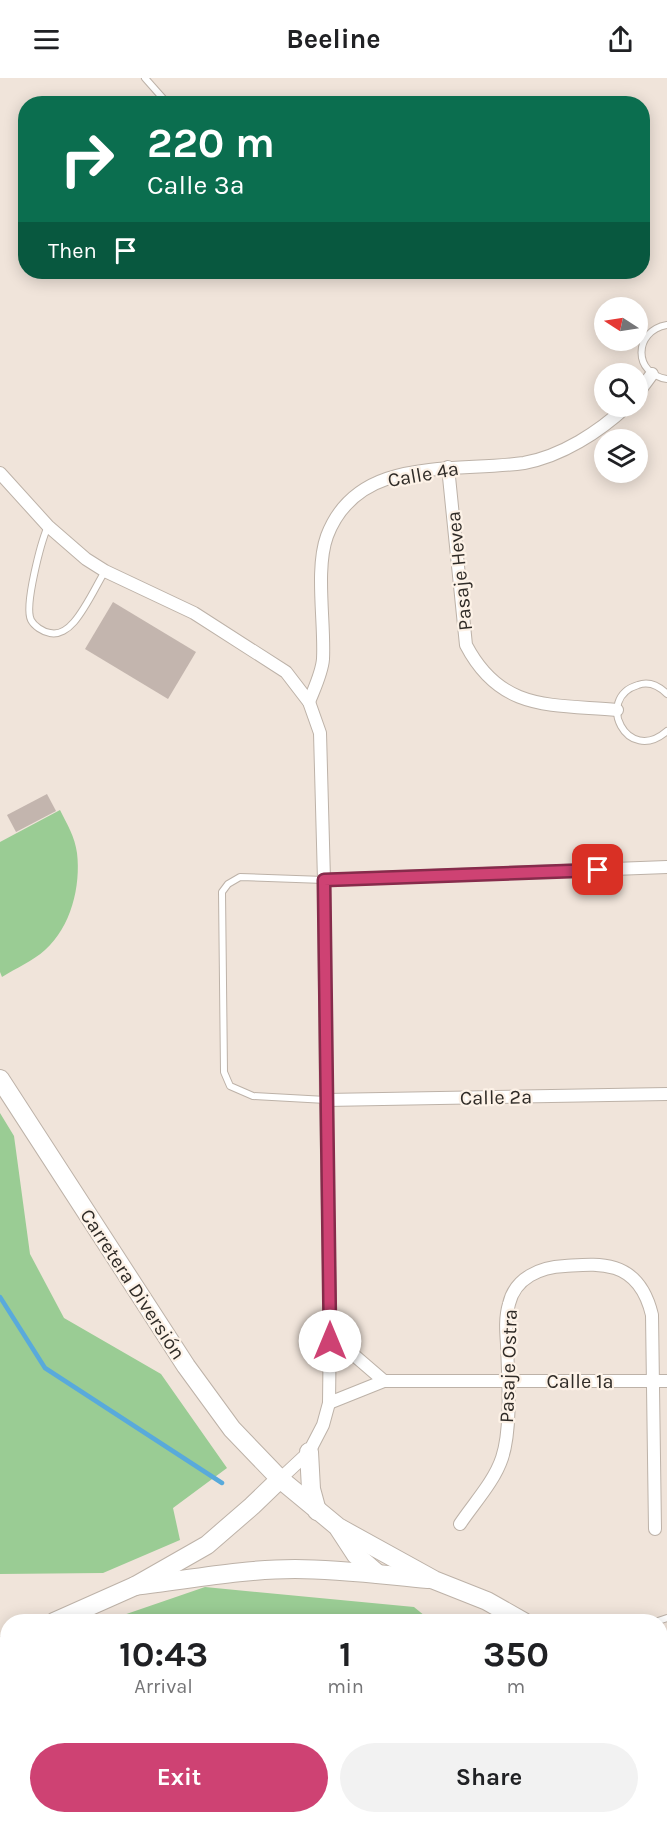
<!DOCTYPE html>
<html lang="en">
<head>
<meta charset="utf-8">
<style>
	:root { --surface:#fff; --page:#f2f2f2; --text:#202124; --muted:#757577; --accent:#ce4273 }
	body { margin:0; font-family:Karla,sans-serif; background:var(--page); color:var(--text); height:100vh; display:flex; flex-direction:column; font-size:22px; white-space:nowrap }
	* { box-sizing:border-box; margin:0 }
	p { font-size:20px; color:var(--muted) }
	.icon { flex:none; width:33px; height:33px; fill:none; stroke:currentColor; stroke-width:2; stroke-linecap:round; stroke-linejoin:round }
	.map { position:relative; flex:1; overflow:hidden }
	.drawer { position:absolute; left:0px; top:1536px; width:668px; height:210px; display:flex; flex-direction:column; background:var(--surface); border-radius:24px 24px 0 0; box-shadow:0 3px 15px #0003 }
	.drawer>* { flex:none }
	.hud { position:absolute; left:18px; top:18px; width:632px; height:183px; border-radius:24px; box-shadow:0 3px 15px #0003; background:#0b6e4f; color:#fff; overflow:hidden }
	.needle { width:39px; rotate:282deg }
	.fabs { position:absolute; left:594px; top:219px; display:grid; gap:12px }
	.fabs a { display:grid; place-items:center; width:54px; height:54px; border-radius:50%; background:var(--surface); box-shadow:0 3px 15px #0003; font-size:30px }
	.pin { position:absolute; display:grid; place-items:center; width:51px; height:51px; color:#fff; margin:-26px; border-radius:12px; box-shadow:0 3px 9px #0006 }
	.me { position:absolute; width:66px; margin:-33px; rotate:0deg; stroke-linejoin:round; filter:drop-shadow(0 0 4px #0008) }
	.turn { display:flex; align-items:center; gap:21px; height:126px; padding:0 30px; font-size:27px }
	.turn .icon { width:78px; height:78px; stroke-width:2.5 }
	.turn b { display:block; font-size:42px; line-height:51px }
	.then { display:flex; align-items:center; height:57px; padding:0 30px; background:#0003; gap:12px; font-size:22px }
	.eta { display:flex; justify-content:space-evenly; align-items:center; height:102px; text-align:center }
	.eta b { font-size:36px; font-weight:700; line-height:42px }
	.button { display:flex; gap:12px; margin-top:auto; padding:12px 30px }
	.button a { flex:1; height:69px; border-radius:36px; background:var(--accent); color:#fff; font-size:24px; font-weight:700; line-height:69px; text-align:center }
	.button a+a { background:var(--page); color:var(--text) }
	header { display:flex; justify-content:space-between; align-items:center; height:78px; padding:0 30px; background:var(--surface); font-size:27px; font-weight:700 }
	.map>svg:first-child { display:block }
</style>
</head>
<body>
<header><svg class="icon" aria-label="menu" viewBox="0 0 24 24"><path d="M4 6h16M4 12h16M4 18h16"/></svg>Beeline<svg class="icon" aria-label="share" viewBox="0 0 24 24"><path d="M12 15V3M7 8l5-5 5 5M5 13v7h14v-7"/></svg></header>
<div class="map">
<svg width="667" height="1746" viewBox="0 0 667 1746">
	<rect width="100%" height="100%" fill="#f0e4da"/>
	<g fill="#9acc94">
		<path d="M60,732C67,746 75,759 77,775C81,808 71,849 45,872C33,883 16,890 2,899L0,894V764Z"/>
		<path d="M0,1035L14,1058L30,1176L64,1240L161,1296L227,1390L173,1430L180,1462L103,1495L0,1496Z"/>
		<path d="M205,1509L414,1529L431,1543H106Z"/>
		<path d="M7,1679L8,1738L30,1739L25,1746H0V1681Z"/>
		<path d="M659,1738L667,1746H451L445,1739Z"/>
		<path d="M304,1739H391L398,1746H296Z"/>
	</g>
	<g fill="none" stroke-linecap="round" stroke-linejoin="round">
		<path stroke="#59aadb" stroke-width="4.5" d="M0,1219L45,1290L222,1405"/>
	</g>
	<g fill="#c3b5ae">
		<path d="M113,524L196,574L168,621L85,571Z"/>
		<path d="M47,716L56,733L16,754L7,737Z"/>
		<path d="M57,1738H91L102,1746H47Z"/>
	</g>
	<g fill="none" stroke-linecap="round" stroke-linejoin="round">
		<g stroke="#bdb2a8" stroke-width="8">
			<g id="service">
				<path d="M145,0L168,26"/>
				<path d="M667,247C633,253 633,296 667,301"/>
				<path d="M48,448C41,464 24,528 31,542C34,548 43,554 50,555C59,557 68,551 74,544C86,530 95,510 105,493"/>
				<path d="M667,616C659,608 649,603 638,607C594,620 627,688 667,653"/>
				<path d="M324,802L240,799L228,806L222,814L224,994L230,1008L253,1018L326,1022"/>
				<path d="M655,1544L667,1540"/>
				<path d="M0,1656L8,1653"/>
				<path d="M424,1738L431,1746"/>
			</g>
		</g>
		<g stroke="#bdb2a8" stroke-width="14">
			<g id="minor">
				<path d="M638,315L652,296"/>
				<path d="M448,389L466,567C501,634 551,626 617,632"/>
				<path d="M0,395L48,448L86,481L105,493L194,535L286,594L309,624L320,655L324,802L326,1022L330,1242L329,1325L323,1347L309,1374L280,1401"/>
				<path d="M309,624C314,611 322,595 323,581C325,545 315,491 327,458C358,376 455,395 524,385C562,378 599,354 627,328"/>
				<path d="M324,802L667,789"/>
				<path d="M326,1022L667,1016"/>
				<path d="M330,1242L355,1278L384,1303"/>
				<path d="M329,1325L384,1303H667"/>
				<path d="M460,1446C474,1425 494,1404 502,1380C512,1350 508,1299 507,1266C506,1253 505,1239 509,1226C515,1200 540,1189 565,1188C582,1187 598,1185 615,1190C637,1197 647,1216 652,1237L655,1451"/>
			</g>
		</g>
		<g stroke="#bdb2a8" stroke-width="20">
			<g id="secondary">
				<path d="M0,1001L186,1288L232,1351L280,1401L338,1449L434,1502L487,1523L524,1544"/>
				<path d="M309,1374L311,1411L317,1433"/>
				<path d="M339,1451L356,1477L378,1496"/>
				<path d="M135,1508C187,1502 242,1491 295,1491C340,1491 384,1497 428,1501"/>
				<path d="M54,1544L135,1508L207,1467L252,1428L280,1401"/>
				<path d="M0,1569L8,1566"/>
				<path d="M660,1635L667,1640"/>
			</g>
		</g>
		<use href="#service" stroke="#fff" stroke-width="6"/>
		<use href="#minor" stroke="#fff" stroke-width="12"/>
		<use href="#secondary" stroke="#fff" stroke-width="18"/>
	</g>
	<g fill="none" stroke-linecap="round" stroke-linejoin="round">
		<g stroke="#862b4b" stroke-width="15">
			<path id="route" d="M330,1263L324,802L598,792"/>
		</g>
		<use href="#route" stroke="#ce4273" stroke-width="10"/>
	</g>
	<g text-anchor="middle" stroke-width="4.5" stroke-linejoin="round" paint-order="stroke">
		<g font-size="20" fill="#2f2b27" stroke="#fdf2e7">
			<text transform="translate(423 396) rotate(-10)" y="7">Calle 4ª</text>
			<text transform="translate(459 493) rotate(-96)" y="7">Pasaje Hevea</text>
			<text transform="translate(496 1019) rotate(-1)" y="7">Calle 2ª</text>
			<text transform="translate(133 1206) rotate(57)" y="7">Carretera Diversión</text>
			<text transform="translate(508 1288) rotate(-88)" y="7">Pasaje Ostra</text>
			<text x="580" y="1310">Calle 1ª</text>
		</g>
	</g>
</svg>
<div class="fabs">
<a><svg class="needle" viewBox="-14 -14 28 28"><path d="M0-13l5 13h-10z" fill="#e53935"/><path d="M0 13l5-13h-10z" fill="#757577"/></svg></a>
<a><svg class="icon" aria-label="search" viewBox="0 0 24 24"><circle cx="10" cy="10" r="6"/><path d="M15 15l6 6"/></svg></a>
<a><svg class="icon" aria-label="layers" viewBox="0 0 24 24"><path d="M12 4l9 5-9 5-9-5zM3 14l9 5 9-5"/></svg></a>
</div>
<div class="pin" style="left:598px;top:792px;background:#d93025"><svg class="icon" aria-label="arrive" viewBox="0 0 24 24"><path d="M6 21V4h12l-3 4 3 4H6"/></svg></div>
<svg class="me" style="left:330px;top:1263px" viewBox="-20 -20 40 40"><circle r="19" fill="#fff"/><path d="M0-13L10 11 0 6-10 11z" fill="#ce4273"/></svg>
<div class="hud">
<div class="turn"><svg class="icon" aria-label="right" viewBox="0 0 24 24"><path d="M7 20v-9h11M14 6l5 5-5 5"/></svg><div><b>220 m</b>Calle 3ª</div></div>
<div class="then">Then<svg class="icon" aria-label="arrive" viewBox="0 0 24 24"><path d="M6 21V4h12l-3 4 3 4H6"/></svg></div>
</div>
<section class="drawer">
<div class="eta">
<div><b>10:43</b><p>Arrival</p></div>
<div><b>1</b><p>min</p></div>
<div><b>350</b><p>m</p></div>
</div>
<div class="button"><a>Exit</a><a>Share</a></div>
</section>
</div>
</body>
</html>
